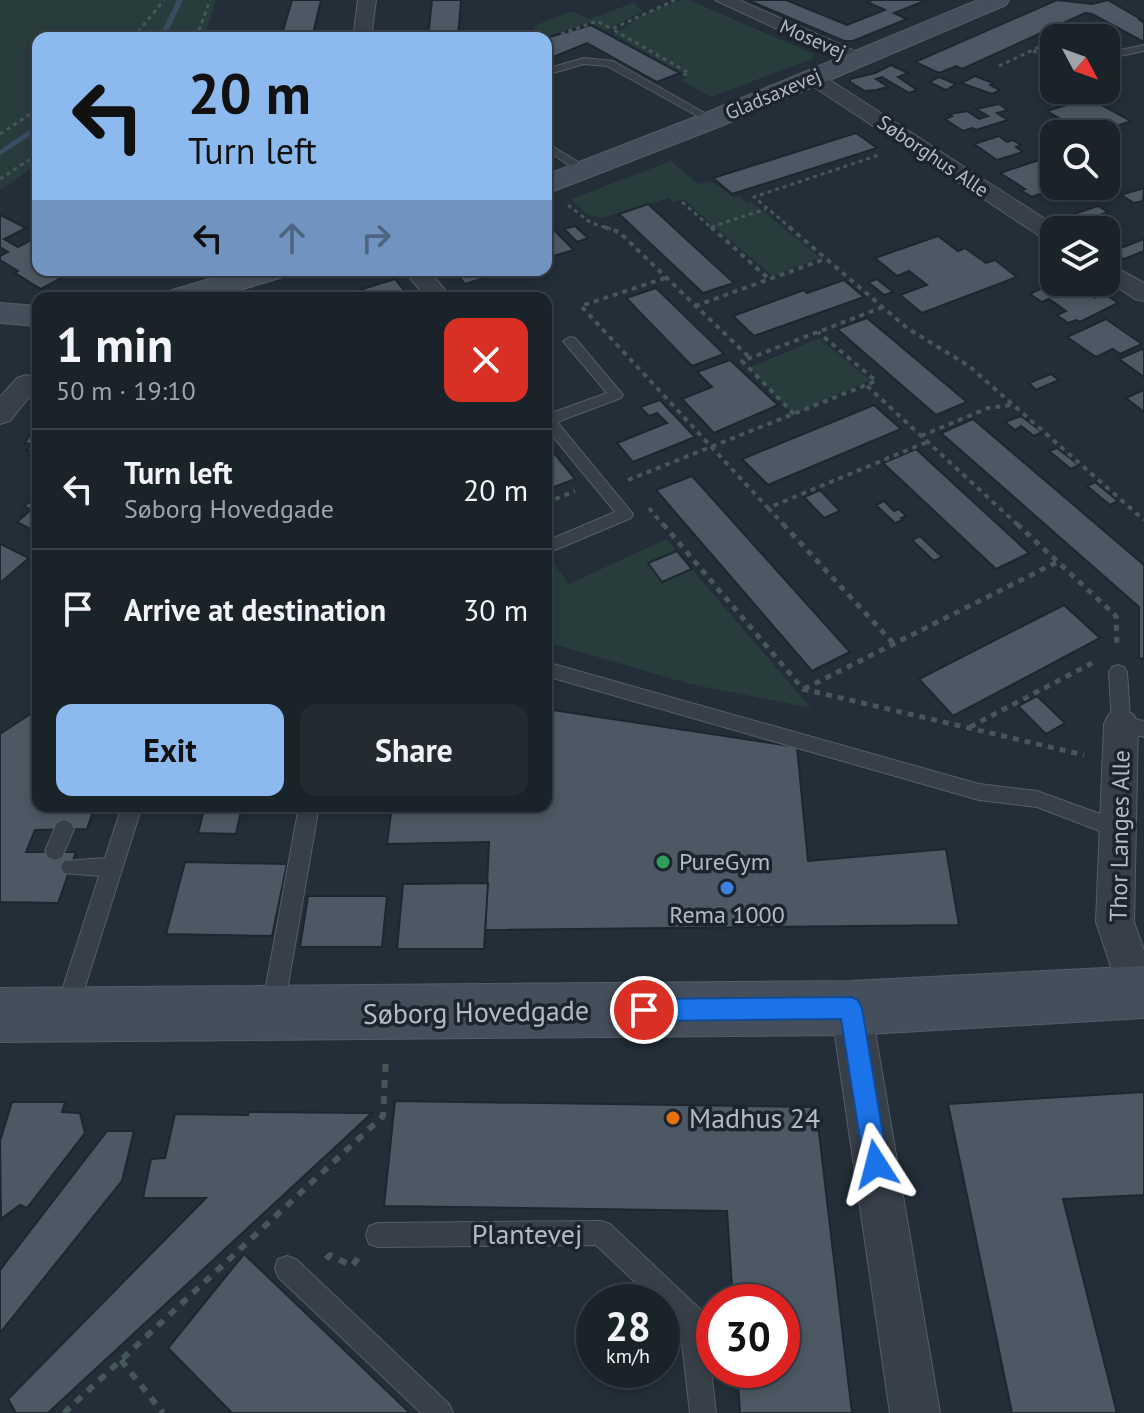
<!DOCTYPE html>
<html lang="en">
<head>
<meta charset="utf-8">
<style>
	:root { --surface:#1a222a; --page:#232a32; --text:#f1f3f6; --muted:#9fa4a8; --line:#383f47; --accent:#8cbaef }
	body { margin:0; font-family:"PT Sans",sans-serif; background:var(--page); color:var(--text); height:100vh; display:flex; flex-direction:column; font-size:30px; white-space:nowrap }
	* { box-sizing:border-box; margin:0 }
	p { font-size:26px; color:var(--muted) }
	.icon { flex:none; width:44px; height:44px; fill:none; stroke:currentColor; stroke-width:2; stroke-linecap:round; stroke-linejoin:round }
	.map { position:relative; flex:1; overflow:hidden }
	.drawer { position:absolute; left:32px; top:292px; width:520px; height:520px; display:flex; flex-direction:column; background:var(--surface); border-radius:16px; box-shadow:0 4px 12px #0003,0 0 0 2px var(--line) }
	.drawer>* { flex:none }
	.hud { position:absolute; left:32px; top:32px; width:520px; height:244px; border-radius:16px; box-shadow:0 4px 12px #0003,0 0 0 2px var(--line); background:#8cbaef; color:#111; overflow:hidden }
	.needle { width:52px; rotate:131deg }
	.controls { position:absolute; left:1040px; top:24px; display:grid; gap:16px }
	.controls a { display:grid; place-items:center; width:80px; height:80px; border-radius:16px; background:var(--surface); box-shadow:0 4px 12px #0003,0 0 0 2px var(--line); font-size:40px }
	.speed { position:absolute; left:576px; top:1284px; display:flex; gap:16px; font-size:40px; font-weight:700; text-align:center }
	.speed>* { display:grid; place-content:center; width:104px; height:104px; border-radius:50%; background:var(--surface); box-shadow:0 4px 12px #0003,0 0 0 2px var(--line); line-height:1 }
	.speed small { font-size:20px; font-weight:400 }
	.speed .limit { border:12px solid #d22; background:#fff; color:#111 }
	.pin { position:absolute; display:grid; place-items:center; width:68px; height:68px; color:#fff; margin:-34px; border:4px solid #fff; border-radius:50%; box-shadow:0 2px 8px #0007 }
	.me { position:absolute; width:88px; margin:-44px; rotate:351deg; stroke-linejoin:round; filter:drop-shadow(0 0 6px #0008) }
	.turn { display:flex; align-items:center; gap:28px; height:168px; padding:0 24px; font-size:36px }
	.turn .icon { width:104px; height:104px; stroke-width:2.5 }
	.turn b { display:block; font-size:56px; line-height:68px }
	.lanes { display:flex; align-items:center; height:76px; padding:0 24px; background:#0003; justify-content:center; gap:40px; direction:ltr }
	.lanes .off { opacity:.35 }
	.round { display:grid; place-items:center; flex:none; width:84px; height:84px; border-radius:16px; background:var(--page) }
	.head { display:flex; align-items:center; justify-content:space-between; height:136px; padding:0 24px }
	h1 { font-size:48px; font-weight:700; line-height:60px }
	.primary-button { display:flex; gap:16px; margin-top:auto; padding:16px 24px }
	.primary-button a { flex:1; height:92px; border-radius:16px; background:var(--accent); color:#111; font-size:32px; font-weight:700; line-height:92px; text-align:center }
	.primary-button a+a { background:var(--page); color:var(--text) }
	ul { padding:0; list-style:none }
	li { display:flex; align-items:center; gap:24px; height:120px; padding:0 24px; border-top:2px solid var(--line) }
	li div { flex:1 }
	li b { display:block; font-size:30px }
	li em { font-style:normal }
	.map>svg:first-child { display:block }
</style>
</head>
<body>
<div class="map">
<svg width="1144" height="1413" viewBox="0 0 1144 1413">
	<rect width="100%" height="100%" fill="#232e38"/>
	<g fill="#283c3b">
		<path d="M0,0H216L204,38H38V164L0,190Z"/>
		<path d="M682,0H689L814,54L812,59L711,97L680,80L687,77L613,34L651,11Z"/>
		<path d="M633,3L643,11L605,31L589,22L549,36L532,27L571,11L589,19Z"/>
		<path d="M671,161L698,184L711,181L733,197L739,196L747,203L752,202L820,258L772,276L683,199L672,202L669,198L602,218L588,215L571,199Z"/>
		<path d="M819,338L870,380L794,414L749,368Z"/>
		<path d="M666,539L811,708L690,684L546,642V589L551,586L546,579V553L567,581V585Z"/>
	</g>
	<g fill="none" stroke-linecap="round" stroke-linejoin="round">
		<g fill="#3a4d60" fill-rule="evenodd">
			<path d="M177,0H183L165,38H159Z"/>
			<path d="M35,126H38V131L0,155V150Z"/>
		</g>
	</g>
	<g fill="#4c5863" stroke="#1e262f" stroke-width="2">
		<path d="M292,0H321L312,38H281Z"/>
		<path d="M432,0H461L458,38H428Z"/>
		<path d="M748,0H786L847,25L885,10L867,2L872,0H927L894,13L907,19L853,41H844Z"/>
		<path d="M1057,0L1092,4L1108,0L1142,20H1140L1144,23V42L1092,14L1085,13L962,69L956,66L939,73L915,62Z"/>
		<path d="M591,25L680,73L657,82L587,43L546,60V38Z"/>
		<path d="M891,65L908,73L898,77L917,90L909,93L882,77L876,79L888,87L876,90L865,91L850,82V79L875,73Z"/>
		<path d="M975,76L993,83L990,85L1000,90L992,94L961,83Z"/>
		<path d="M939,77L956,84L946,90L929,82Z"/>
		<path d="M1089,98L1131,121L1094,134H1066L1079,130L1047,111Z"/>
		<path d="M999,104L1008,110L997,113L1008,120L976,130L972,128L963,131L945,119L952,116L949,114L967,111L979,119L988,116L976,109Z"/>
		<path d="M856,133L877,148L732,194L713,178Z"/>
		<path d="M999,136L1007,142L1013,140L1021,145L1016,147L1023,152L997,160L974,144Z"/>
		<path d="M1054,155V170L1044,173L1054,179V186H1061L1032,197L1021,190L1025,189L1000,173Z"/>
		<path d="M1144,188L1143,201L1134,203L1121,195Z"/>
		<path d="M648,204L734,283L703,293L619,214Z"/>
		<path d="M1098,206L1108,212L1085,221L1074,214Z"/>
		<path d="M0,215L26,228L4,239L18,247L31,240L38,244V270H76L41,289L15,273L18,271L0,260V256L8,252L0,247Z"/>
		<path d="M575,226L588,238L577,242L564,229Z"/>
		<path d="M554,230L574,250L546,258V232Z"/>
		<path d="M938,236L958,251L965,248L986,263L995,260L1017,277L922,313L900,295L927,285L909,271L897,276L875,258Z"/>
		<path d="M1144,239V251L1124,259L1113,251Z"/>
		<path d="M454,270H509L465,284Z"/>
		<path d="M395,279L410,298H334Z"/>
		<path d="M877,279L893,292L884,295L868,282Z"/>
		<path d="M844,280L864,297L754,336L733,316L804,290L807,293Z"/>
		<path d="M1054,282H1071L1095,298L1105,294L1118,303L1080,322L1076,320L1068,323L1057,315L1066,311L1049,299L1042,302L1030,294Z"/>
		<path d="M656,288L724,354L692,366L626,298Z"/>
		<path d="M867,318L967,402L936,415L837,329Z"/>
		<path d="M1106,319L1142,344L1120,354L1113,349L1096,357L1067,337Z"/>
		<path d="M1142,349L1144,350V377L1119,359Z"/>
		<path d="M730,360L778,405L714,433L682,399L712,387L697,372Z"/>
		<path d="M1051,374L1059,380L1036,390L1029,383Z"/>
		<path d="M1144,390V412L1126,398Z"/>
		<path d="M660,400L695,437L633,462L617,443L667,423L657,413L649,416L640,407Z"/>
		<path d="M874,405L901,429L768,485L742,459Z"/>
		<path d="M1021,416L1042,432L1034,436L1021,426L1015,430L1005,422Z"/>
		<path d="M973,419L1144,565V659L1139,658V607L941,433Z"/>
		<path d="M31,433L38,434V451L27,450L31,444L25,443Z"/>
		<path d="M1057,448L1079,465L1071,469L1049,451Z"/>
		<path d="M916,449L1029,553L996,569L883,463Z"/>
		<path d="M554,453L575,479L546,490V456Z"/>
		<path d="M692,476L850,652L812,671L656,490Z"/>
		<path d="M1095,482L1118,501L1110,505L1087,486Z"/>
		<path d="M820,490L840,511L824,518L804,497Z"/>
		<path d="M38,496V533L17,522L31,510L24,506Z"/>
		<path d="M884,501L894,511L899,509L906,516L901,518L903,520L895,523L876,505Z"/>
		<path d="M920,536L942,557L934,561L912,540Z"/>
		<path d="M0,544L29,558L0,583Z"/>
		<path d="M677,551L692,569L662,582L648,563Z"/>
		<path d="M1064,605L1100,638L953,716L919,679Z"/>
		<path d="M1037,696L1065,723L1046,734L1018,706Z"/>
		<path d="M38,709V756L31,775H38V806H95L87,829L35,830L26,852H76L58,903L0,902V734Z"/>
		<path d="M546,709L797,747L808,861L946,849L959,925L485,930L489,842L387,844L392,806H546Z"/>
		<path d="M205,806H242L236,834L198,833Z"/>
		<path d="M185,862L287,864L272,936L166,934Z"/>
		<path d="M488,883L484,949H397L403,884Z"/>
		<path d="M308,896H387L382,947H300Z"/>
		<path d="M1144,1092V1195L1063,1199L1117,1413H1012L948,1104Z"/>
		<path d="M395,1101L816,1107L852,1413H740L737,1370H782V1302H733L727,1211L384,1206Z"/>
		<path d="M12,1102H65L62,1112L80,1113L85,1133L27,1208L20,1205L1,1219L0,1141Z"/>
		<path d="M249,1112L372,1113L48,1413H16L8,1399L206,1198H143L151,1159L165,1158L175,1114L248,1115Z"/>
		<path d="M107,1131H134L122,1181L0,1333V1270Z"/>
		<path d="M244,1254L410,1413H232L168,1348Z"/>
	</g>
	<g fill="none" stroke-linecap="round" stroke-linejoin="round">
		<g stroke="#555d66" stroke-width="2">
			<g id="lane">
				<path d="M1144,45V51L1106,59V53Z"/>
				<path d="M584,58L613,61L717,120L708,122L607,66L584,64L546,75V69Z"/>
				<path d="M546,142L589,169V173H581L546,150Z"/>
				<path d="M570,337L575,338L623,395L621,398L557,422L633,514L631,518L555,550L547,544L549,540L615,512L546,428V415L607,393L563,341Z"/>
				<path d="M546,662L979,784L1037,791L1125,823L1128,829L1125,835L1118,838L1037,807L979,800L546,676Z"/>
				<path d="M1118,665L1124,667L1127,672L1130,718L1144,721V737L1115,729L1112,724L1109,672L1112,667Z"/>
				<path d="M122,806H142L78,1009L75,1017L67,1020L59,1017L56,1009L99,876L64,873L61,867L64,861L105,858Z"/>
				<path d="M299,806H319L284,1008L281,1016L273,1019L265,1016L262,1008Z"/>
				<path d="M64,820L71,823L74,829L62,857L55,860L48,857L45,851L57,823Z"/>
				<path d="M601,1221L610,1224L701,1310L705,1319L716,1413H690L680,1325L662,1308V1302H656L596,1245L378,1247L369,1244L366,1235L369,1226L378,1223Z"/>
				<path d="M287,1256L296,1259L449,1404L453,1413H421L278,1277L275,1268L278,1259Z"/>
			</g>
		</g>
		<g stroke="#555d66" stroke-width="2">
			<g id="street">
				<path d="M358,0H376L371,38H353Z"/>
				<path d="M715,0H739L864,55L866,59L857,65L850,63Z"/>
				<path d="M812,71L819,73L1062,230H1054V242L1046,240L805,81L802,77Z"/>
				<path d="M1106,262L1144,283V301L1135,299L1106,280Z"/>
				<path d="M403,270H428L452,298H427Z"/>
				<path d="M26,375L35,378L38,386L10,421L0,424V397L17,378Z"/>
				<path d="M546,410L556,413L561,420L557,426L546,429Z"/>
				<path d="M1121,710L1133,714L1138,724L1134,922L1144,950V1010L1138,1012L1124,1006L1096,922L1104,724L1109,714Z"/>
				<path d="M851,988L865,994L871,1008L940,1413H890L831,1008L837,994Z"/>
			</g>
		</g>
		<g stroke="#555d66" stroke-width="2">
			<g id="secondary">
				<path d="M978,0H1009L1006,5L721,126L546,194V175L703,114Z"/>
				<path d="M239,270H287L283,277L213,298H164L169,291Z"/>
				<path d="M0,303L38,306V326L0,323Z"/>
				<path d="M1144,966V1018L851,1035L0,1042V988L851,981Z"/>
			</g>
		</g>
		<g stroke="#455758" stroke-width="3" stroke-dasharray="4 4" stroke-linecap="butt">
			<path d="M675,0L612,29L689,73L681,76"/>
			<path d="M561,34L597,21L612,29"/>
			<path d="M133,38L164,0"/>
			<path d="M196,38L210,0"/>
			<path d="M1058,38L1087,24L1104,34"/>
			<path d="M1033,51L1054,58"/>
			<path d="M999,66L1054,40"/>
			<path d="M0,134L38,109"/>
			<path d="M0,179L38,154"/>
			<path d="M682,202L713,229"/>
			<path d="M568,205L591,223L611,229"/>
			<path d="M711,227L766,209"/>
			<path d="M792,229L754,197L879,155"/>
		</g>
		<g stroke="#455758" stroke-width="4" stroke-dasharray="5 5" stroke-linecap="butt">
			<path d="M604,227L619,232L750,358"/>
			<path d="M711,227L769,279"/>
			<path d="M789,227L907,328L969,366L1144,520"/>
			<path d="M665,278L581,306L768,508L927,442"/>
			<path d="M695,306L825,259"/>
			<path d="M867,386L1019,526"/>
			<path d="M794,414L742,361L883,307"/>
			<path d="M921,436L988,408L1012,405"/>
			<path d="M628,480L876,381L818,332"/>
			<path d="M546,503L575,491"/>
			<path d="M649,508L664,526"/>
			<path d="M768,508L785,526"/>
		</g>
		<g stroke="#455758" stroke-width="5" stroke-dasharray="6 6" stroke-linecap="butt">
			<path d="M663,524L803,689L1084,755"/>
			<path d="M783,524L894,644"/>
			<path d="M1017,524L1116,616L1117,648"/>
			<path d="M804,689L1057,562"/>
			<path d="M970,727L1092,663"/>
		</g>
		<g stroke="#455758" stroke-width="6" stroke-dasharray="8 8" stroke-linecap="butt">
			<path d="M326,1259L330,1255L352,1266L359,1257"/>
			<path d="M121,1360L163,1413"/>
			<path d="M64,1413L383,1116L386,1057"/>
		</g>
		<use href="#lane" fill="#373f48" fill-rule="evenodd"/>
		<use href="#street" fill="#373f48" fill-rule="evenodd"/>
		<use href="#secondary" fill="#454f5b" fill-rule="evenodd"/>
	</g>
	<path fill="#1a73e8" stroke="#114b97" stroke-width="2" d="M851,997L858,1000L862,1008L888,1164L884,1172L876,1176L867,1172L864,1164L841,1019L644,1021L636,1018L633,1010L636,1002L644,999Z"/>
	<circle fill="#2e9e5b" stroke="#1c242d" stroke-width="3" cx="663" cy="862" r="8"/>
	<circle fill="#3f7fe0" stroke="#1c242d" stroke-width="3" cx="727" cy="888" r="8"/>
	<circle fill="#e8710a" stroke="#1c242d" stroke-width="3" cx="673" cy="1118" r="8"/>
	<g text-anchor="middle" stroke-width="7" stroke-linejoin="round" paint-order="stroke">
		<g font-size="20" fill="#b2bac4" stroke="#1c242d">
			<text transform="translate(813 39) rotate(24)" y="7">Mosevej</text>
			<text transform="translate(773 94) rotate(-23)" y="7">Gladsaxevej</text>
			<text transform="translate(933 156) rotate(34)" y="7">Søborghus Alle</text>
		</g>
		<g font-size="24" fill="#b2bac4" stroke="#1c242d">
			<text transform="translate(1120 836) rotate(-89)" y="8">Thor Langes Alle</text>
		</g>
		<g font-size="24" fill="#b2bac4" stroke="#1c242d" text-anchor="start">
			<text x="679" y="870">PureGym</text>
			<text x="727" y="923" text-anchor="middle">Rema 1000</text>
		</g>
		<g font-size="28" fill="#b2bac4" stroke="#1c242d">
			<text transform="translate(476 1012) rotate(-1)" y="10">Søborg Hovedgade</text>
			<text x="527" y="1244">Plantevej</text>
		</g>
		<g font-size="28" fill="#b2bac4" stroke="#1c242d" text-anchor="start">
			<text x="689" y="1128">Madhus 24</text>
		</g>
	</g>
</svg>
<div class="controls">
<a><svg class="needle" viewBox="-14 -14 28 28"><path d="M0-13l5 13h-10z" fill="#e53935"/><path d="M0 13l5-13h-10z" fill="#9fa4a8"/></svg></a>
<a><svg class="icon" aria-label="search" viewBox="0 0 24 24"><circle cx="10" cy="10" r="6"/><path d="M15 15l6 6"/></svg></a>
<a><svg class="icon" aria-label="layers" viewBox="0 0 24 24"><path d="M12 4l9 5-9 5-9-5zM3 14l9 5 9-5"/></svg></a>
</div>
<div class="speed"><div>28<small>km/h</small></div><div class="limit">30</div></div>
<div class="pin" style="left:644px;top:1010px;background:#d93025"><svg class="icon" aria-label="arrive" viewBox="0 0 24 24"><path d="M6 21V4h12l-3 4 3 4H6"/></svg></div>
<svg class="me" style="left:876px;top:1164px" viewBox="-20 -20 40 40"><path d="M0-17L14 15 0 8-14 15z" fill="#1a73e8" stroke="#fff" stroke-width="4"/></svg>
<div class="hud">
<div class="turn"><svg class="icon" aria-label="left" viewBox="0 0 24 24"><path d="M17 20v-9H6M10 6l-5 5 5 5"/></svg><div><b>20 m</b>Turn left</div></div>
<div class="lanes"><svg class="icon" aria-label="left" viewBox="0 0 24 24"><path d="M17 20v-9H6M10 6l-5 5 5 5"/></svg><svg class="icon off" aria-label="ahead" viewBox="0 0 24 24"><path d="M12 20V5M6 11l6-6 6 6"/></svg><svg class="icon off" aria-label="right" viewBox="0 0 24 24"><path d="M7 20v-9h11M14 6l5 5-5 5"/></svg></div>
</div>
<section class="drawer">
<div class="head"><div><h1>1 min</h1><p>50 m · 19:10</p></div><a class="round" style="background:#d93025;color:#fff"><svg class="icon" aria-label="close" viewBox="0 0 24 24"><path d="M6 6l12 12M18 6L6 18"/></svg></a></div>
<ul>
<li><svg class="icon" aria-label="left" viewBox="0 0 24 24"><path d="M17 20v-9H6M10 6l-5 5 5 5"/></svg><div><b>Turn left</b><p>Søborg Hovedgade</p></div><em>20 m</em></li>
<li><svg class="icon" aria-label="arrive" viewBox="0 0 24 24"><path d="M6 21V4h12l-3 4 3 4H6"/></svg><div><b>Arrive at destination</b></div><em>30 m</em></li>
</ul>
<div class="primary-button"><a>Exit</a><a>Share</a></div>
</section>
</div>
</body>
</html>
